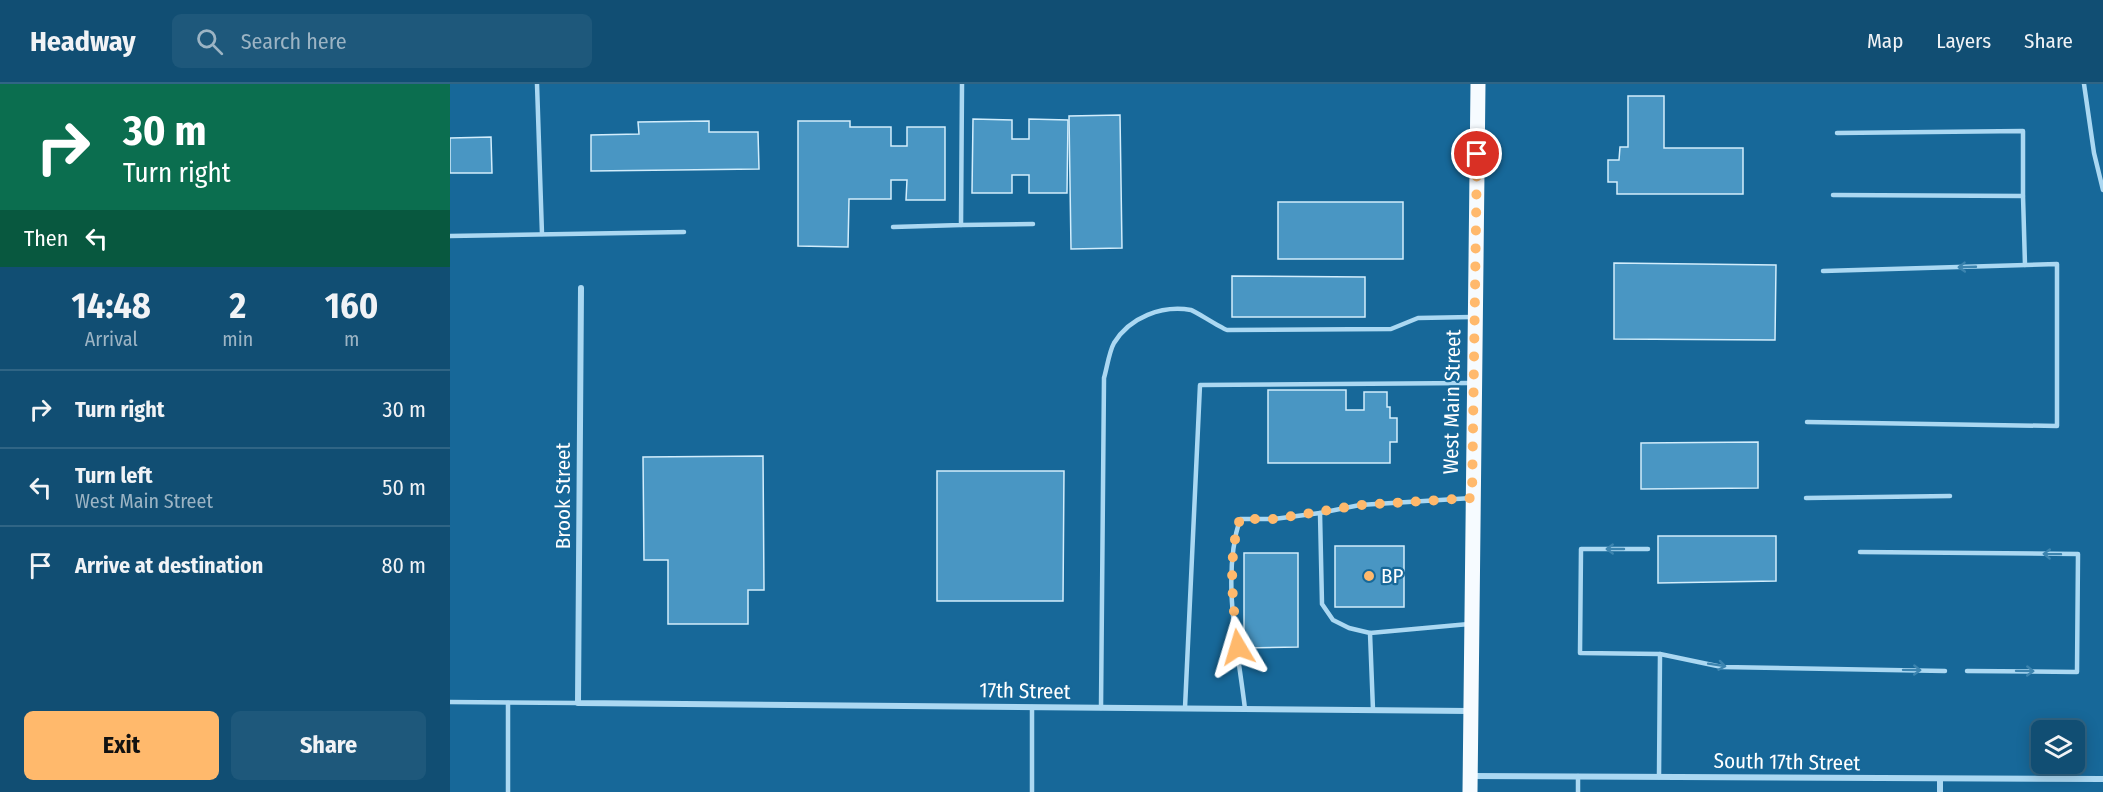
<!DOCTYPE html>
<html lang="en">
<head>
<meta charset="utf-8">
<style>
	:root { --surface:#114e73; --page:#1e587b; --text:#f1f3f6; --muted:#9cb4c4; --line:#306585; --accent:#ffb96c }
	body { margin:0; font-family:"Fira Sans Condensed",sans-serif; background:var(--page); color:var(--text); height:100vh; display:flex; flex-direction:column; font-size:22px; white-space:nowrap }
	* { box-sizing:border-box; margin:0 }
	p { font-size:20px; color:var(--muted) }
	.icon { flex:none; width:33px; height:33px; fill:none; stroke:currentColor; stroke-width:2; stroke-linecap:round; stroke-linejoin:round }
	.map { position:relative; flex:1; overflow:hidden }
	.panel { display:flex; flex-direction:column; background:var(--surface); width:450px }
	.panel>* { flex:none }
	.hud { background:#0b6e4f; color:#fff; overflow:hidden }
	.tools { position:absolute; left:1581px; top:636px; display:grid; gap:12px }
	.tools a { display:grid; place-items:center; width:54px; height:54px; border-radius:9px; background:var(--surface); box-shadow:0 3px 15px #0003,0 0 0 2px var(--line); font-size:30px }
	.pin { position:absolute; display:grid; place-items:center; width:51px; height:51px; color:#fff; margin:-26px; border:3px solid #fff; border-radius:50%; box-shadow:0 2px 6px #0007 }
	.me { position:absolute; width:66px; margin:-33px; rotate:353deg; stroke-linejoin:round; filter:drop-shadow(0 0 4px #0008) }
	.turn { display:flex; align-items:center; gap:21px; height:126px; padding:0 24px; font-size:27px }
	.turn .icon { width:78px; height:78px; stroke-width:2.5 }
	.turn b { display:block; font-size:42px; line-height:51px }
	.then { display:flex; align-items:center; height:57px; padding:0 24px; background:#0003; gap:12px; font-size:22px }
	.eta { display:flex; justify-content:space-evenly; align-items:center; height:102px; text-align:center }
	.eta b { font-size:36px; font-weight:700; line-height:42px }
	.cta { display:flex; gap:12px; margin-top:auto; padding:12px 24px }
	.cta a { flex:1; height:69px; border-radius:9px; background:var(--accent); color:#111; font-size:24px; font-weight:700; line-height:69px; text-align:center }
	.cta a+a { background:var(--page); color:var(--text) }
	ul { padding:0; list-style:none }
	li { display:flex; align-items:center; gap:18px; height:78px; padding:0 24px; border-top:2px solid var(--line) }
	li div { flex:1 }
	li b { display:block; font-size:22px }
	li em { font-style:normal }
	header { display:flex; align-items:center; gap:36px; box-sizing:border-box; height:84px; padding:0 30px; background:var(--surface); border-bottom:2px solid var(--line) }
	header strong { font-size:28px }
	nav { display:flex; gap:33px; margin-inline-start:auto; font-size:21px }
	.search { width:420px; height:54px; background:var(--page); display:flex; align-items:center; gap:15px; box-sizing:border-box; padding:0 21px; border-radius:9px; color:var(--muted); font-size:22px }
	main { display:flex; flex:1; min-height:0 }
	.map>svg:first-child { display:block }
</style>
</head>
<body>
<header>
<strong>Headway</strong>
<div class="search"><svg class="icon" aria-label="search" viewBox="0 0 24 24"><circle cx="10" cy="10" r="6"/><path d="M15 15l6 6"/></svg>Search here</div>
<nav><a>Map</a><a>Layers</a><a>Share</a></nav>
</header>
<main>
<section class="panel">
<div class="hud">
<div class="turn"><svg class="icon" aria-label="right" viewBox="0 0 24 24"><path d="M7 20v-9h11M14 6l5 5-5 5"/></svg><div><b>30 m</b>Turn right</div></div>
<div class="then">Then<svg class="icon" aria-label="left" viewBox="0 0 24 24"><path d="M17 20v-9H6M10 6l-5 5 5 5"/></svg></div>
</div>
<div class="eta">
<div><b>14:48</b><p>Arrival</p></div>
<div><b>2</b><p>min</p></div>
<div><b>160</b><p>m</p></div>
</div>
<ul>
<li><svg class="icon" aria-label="right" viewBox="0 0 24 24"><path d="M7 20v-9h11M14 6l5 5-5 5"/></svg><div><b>Turn right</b></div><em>30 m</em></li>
<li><svg class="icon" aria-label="left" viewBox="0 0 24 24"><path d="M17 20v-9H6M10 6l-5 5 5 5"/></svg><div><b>Turn left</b><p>West Main Street</p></div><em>50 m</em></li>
<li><svg class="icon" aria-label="arrive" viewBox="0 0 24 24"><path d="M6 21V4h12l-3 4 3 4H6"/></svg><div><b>Arrive at destination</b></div><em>80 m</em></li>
</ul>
<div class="cta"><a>Exit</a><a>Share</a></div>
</section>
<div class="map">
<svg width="1653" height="708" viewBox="0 0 1653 708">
	<rect width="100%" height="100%" fill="#176899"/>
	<g fill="#4996c3" stroke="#d2edfc" stroke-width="1.5">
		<path d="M1178,12H1214V64H1293V110H1167V98H1158V76H1169L1170,63H1178Z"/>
		<path d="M670,31L672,164L621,165L619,32Z"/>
		<path d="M523,35L562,36V55H579V35L618,36L617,109H579V91H562V109H522Z"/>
		<path d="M259,37V48H308L309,85L141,87V51L189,50L188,38Z"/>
		<path d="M348,37H400V43H441V62H457V43H495V116H456L457,96H441V115H399L398,163L348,162Z"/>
		<path d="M41,53L42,89H0V54Z"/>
		<rect x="828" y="118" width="125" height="57"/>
		<path d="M1164,179L1326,181L1325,256L1164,255Z"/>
		<path d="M782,192L915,193V233H782Z"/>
		<path d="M818,306H896V326H914V308H937V323H940V334H947V358H940V379H818Z"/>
		<path d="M1308,358V404L1191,405V359Z"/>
		<path d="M313,372L314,506H298V540H218V476H194L193,373Z"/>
		<path d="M487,387H614L613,517H487Z"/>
		<path d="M1208,452H1326V497L1208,499Z"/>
		<rect x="885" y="462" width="69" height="61"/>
		<path d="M794,469H848V563L794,564Z"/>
	</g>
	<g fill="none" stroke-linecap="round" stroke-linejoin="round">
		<g stroke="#abd8f2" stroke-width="4.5">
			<path d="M87,0L92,150"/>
			<path d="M1634,0L1644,69L1653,106"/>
			<path d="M1383,111L1573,112V47L1387,49"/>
			<path d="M1573,112L1575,181"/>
			<path d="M511,141L583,140"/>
			<path d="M443,143L511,141L512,0"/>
			<path d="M0,152L234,148"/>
			<path d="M1357,338L1607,342V180L1373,187"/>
			<path d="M1356,414L1500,412"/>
			<path d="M1198,465H1131L1130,569L1210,570L1209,693"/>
			<path d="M1410,468L1628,470L1627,588L1517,587"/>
			<path d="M920,549L1019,540"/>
			<path d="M1210,570L1272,583L1495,587"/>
			<path d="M0,618L128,619"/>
			<path d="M58,619V708"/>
			<path d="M582,623V708"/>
			<path d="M651,624L654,294C657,284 659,268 664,259C680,233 712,221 741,226C745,227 769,243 777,246L941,245L968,234L1022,233"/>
			<path d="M735,624L750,301L1020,299"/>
			<path d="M795,625C788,564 771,494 790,435H824L870,429"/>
			<path d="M923,626L920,549L899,544L883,536L872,520L870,429L910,421L1022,414"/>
			<path d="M1128,708V692"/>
		</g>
		<g stroke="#abd8f2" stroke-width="6">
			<path d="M131,204L128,619L1020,627"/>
			<path d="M1021,692L1653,695"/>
			<path d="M1490,708V696"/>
		</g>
		<path stroke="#f6fbff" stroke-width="15" d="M1020,708L1028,0"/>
	</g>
	<defs><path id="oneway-shaft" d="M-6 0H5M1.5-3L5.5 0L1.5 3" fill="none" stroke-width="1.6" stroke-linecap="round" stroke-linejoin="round" transform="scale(1.5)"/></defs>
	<g stroke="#3c84af">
		<use href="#oneway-shaft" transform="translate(1517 183) rotate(178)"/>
		<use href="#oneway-shaft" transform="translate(1165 465) rotate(180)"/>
		<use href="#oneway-shaft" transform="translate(1602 470) rotate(-179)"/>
		<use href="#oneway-shaft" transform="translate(1267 581) rotate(9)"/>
		<use href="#oneway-shaft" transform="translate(1462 586) rotate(1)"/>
		<use href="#oneway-shaft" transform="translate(1575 587) rotate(1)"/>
	</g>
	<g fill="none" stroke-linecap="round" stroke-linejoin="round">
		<path stroke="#ffb96c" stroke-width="10" stroke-dasharray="0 18" d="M788,563C783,521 777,475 790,435H824L910,421L1022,414L1027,70"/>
	</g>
	<circle fill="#ffb96c" stroke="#176899" stroke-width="2" cx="919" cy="492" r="6"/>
	<g text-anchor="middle" stroke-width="4.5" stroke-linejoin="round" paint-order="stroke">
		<g font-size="21" fill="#fff" stroke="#176899">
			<text transform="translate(1002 318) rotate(-89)" y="7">West Main Street</text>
			<text transform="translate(113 412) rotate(-90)" y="7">Brook Street</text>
			<text transform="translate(575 607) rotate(1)" y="7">17th Street</text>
			<text transform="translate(1337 678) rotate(1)" y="7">South 17th Street</text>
		</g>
		<g font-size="21" fill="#fff" stroke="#176899" text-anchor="start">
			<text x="931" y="499">BP</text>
		</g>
	</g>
</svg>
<div class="tools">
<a><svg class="icon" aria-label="layers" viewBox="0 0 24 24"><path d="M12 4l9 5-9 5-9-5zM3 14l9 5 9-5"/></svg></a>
</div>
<div class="pin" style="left:1027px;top:70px;background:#d93025"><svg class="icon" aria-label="arrive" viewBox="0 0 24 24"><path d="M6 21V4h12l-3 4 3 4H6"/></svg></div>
<svg class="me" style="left:788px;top:563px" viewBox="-20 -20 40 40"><path d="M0-17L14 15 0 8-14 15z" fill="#ffb96c" stroke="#fff" stroke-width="4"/></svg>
</div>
</main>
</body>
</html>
